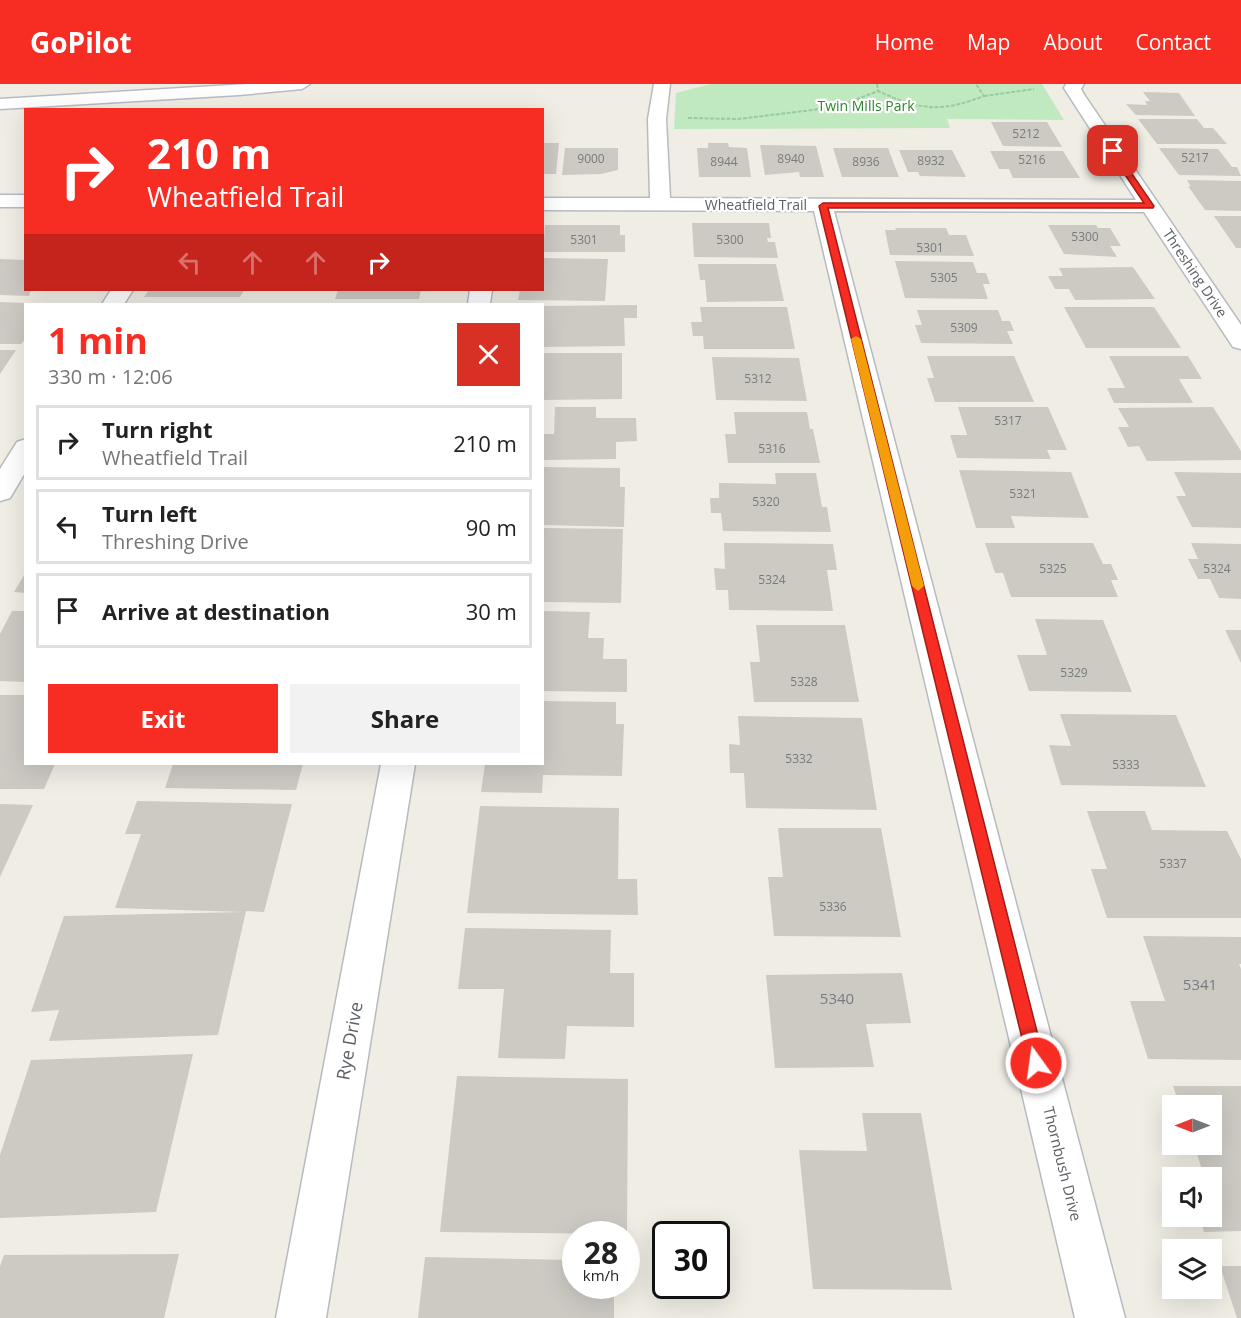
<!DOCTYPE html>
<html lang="en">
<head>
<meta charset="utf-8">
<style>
	:root { --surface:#fff; --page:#f2f2f2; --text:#222; --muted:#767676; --line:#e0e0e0; --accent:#f72d24 }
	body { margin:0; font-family:"Open Sans",sans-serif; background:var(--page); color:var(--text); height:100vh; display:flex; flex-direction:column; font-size:22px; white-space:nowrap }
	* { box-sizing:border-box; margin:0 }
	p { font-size:20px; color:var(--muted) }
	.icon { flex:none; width:33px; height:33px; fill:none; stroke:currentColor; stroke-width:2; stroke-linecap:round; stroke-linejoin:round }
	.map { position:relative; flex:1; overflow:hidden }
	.sheet { position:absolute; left:24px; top:219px; width:520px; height:462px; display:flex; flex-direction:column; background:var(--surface); border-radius:0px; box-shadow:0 6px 24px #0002 }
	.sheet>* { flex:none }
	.banner { position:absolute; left:24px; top:24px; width:520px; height:183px; border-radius:0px; box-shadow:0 6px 24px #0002; background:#f72d24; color:#fff; overflow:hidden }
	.needle { width:39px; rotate:270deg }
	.controls { position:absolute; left:1162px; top:1011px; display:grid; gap:12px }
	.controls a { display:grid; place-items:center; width:60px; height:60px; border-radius:0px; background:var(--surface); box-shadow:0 6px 24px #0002; font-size:30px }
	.speed { position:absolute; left:562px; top:1137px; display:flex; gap:12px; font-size:30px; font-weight:700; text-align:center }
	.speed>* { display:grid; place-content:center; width:78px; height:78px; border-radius:50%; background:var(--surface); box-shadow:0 6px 24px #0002; line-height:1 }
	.speed small { font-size:15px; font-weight:400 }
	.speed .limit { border:3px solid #111; border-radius:9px; background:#fff; color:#111 }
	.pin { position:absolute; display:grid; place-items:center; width:51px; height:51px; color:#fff; margin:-26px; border-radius:12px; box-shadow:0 3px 9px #0006 }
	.me { position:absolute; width:66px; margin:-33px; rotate:346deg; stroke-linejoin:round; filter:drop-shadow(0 0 4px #0008) }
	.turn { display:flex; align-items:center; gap:21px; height:126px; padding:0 24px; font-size:27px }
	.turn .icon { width:78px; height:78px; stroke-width:2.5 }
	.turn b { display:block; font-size:42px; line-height:51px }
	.lanes { display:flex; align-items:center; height:57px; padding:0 24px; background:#0003; justify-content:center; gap:30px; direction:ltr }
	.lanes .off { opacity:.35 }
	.round { display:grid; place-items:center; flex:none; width:63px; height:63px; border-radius:0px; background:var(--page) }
	.summary { display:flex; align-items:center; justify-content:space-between; height:102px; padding:0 24px }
	h1 { font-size:36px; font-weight:700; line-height:45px; color:var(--accent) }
	.action { display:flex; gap:12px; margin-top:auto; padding:12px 24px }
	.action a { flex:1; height:69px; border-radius:0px; background:var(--accent); color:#fff; font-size:24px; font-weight:700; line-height:69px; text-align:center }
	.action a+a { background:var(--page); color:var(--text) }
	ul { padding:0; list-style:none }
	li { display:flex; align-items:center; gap:18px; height:75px; margin:0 12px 9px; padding:0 12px; border:3px solid var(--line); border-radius:0px }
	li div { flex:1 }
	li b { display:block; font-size:22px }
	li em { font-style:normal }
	header { display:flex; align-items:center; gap:36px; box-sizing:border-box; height:84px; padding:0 30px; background:var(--accent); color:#fff }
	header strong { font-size:28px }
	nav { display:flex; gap:33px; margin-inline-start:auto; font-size:21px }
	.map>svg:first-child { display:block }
</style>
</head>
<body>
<header>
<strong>GoPilot</strong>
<nav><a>Home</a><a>Map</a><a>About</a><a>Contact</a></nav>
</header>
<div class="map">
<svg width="1241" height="1234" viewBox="0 0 1241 1234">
	<rect width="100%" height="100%" fill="#f0ede5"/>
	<path fill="#c1e9bf" d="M711,0H1042L1064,36L947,35L950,44L674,45L676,9Z"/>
	<g fill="#cdcac4">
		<path d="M1143,8L1179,9L1195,32L1136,31L1126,20L1147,21L1145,17H1150Z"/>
		<path d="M1138,35H1197L1204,44H1213L1227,60H1157Z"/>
		<path d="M991,38H1047L1062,63L1003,62Z"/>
		<path d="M543,59H559L556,90H543Z"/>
		<path d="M708,59H728L729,63L747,64L751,93H699L697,64H708Z"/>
		<path d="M760,61L816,62L824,93H800L799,88L765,91Z"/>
		<path d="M565,64H618V86L601,90L562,91Z"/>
		<path d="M833,64H888L899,93H842Z"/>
		<path d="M1159,64L1218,65L1232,83H1237L1241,92L1179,91Z"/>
		<path d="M899,66H952L966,93L920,92L918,88H908Z"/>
		<path d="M990,67H1063L1080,94H1013L1009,85H999Z"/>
		<path d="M1187,96L1241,97V127L1205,126L1188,102L1191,103Z"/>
		<path d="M1214,132H1241V164H1236Z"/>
		<path d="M692,139H769L771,154H767L768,158H775L778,174L694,173Z"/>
		<path d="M545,141H620V151H625V168H543Z"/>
		<path d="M1048,141H1096L1098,144H1110L1121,162H1110L1117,173L1064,170Z"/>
		<path d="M895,144H946L949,151H966L974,172L890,171L885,146H896Z"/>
		<path d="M543,174L608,175L605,217L518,216L520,206H543Z"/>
		<path d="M0,175L26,176V206H31L29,212L0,211Z"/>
		<path d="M895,177L973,178L977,189H986L990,200H983L988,215L905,214Z"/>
		<path d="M698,180H776L784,217L707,218L705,196H700Z"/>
		<path d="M1133,183L1155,215L1075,216L1069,205H1055L1048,192H1063L1059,184Z"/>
		<path d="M149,206H244L240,213H144Z"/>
		<path d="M338,206H421L419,215H335Z"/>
		<path d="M0,218L26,219V254L21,260H0Z"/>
		<path d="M637,221V234H624L625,262L543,263V222Z"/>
		<path d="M700,223H787L795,265H704L703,252H693L691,238H702Z"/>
		<path d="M1064,223H1154L1181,264H1086Z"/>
		<path d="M917,226H998L1002,237H1010L1014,247H1007L1013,260L921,259L915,241H922Z"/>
		<path d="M0,266H16L0,290Z"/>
		<path d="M543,269H622V315L543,316Z"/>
		<path d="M927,272H1014L1034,318H935L927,294H934Z"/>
		<path d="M1109,272H1188L1202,295H1179L1193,319H1114L1107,304H1125Z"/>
		<path d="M712,273L799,274L807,317L716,316Z"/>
		<path d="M555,323H596V334H636L637,357L616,358V375L543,376V350H554Z"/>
		<path d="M958,323H1048L1067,366H1047L1051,375L957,374L950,351H967Z"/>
		<path d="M1213,323L1241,367V376L1147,377L1139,362L1128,363L1118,343H1129L1118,324Z"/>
		<path d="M734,328H807L810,345H813L820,379H728L725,350H736Z"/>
		<path d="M543,383L620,384V403H625L624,443L543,441Z"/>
		<path d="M959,386L1071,388L1089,434L1011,432L1015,444H976Z"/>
		<path d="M1174,388L1241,389V444L1192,443L1176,412H1186Z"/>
		<path d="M775,389H816L822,423H827L831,448L723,447L721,429H711L710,414H719V399L776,400Z"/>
		<path d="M543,444L623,445L621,519L543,518Z"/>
		<path d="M724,459L833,460L837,486H827L833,527L729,526L728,506H716L714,484L725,485Z"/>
		<path d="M985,459H1093L1103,480H1111L1118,496H1111L1118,513H1011L1003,489H995Z"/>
		<path d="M1191,459L1241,460V515L1219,514L1210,495H1198L1188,475H1198Z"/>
		<path d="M26,488V509L14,508Z"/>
		<path d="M12,527H26V598L0,597V550Z"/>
		<path d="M543,527L590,528L588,554H604L603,575H627V608L543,607Z"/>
		<path d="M1035,535L1103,536L1132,608L1029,607L1017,571H1047Z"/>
		<path d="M756,541H845L859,618H754L750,578H760Z"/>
		<path d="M1225,546H1241V579Z"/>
		<path d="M0,611H26V680H55L44,705H0Z"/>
		<path d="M543,617L616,618V640H624L622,692L543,691L542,709L481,708L485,680H543Z"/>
		<path d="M1060,630L1176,631L1206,703L1061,701L1049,661L1071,662Z"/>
		<path d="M738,632L862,634L877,726L746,724L744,689H730L729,660L740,661Z"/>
		<path d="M173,680H303L296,706L165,704Z"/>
		<path d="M137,717L292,720L264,828L246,827L218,951L49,957L59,926L31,928L64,832L242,828L115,824L141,750H125Z"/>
		<path d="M0,720L33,721L0,793Z"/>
		<path d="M480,722L619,724L618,795H637L638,831L467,829Z"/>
		<path d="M1087,727H1145L1152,746L1227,747L1241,775V834H1107L1091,785H1107Z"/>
		<path d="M778,744H881L901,853L774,852L768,793H783Z"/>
		<path d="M465,844L611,846L610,889H634V943L567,942L565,975L498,974L504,905H458Z"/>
		<path d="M1143,852L1241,853V880H1239L1241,885V976L1148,975L1130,917H1165Z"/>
		<path d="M902,889L911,939L866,940L874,983L775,984L766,891Z"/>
		<path d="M193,970L156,1128L0,1134V1071L31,976Z"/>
		<path d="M457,992L628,995L627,1150L440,1148Z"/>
		<path d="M1173,1002H1241V1147L1204,1148L1199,1132H1212V1094H1186L1182,1083H1201L1194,1060H1212V1022H1180Z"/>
		<path d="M862,1029H921L952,1206L813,1205L799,1066L867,1067Z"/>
		<path d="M179,1170L164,1234H0V1182L4,1171Z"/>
		<path d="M425,1173L576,1176V1202H614V1234H418Z"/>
		<path d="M1220,1182H1241V1234H1237Z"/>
	</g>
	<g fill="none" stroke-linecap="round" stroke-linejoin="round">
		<g stroke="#b7bbc0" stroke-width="3">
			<g id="street">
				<path d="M654,0H670L666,35L670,114L1136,116L1064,4L1066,0H1084L1081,5L1085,12L1241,241V265L1233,263L1144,128L834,127L1125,1234H1075L814,127L543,126V114H650L648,35Z"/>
				<rect x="0" y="111" width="26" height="12"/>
				<path d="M111,206H133L124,220H102Z"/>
				<path d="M470,206H492L490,220H468Z"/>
				<path d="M26,355V387L10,414L0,417V385L17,358Z"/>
				<path d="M381,680H415L326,1234H276Z"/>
			</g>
		</g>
		<g stroke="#b8bcc2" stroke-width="3">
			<path id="secondary" d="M248,0H310L302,5L239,11L0,25V15Z"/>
		</g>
		<g stroke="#97cba5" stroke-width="2" stroke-dasharray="4 1.5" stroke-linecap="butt">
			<path d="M877,0L878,7"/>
			<path d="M984,12L1034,5"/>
			<path d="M688,34L738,35L837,23L878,7C920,26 940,29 984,12L976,0"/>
		</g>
		<use href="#street" fill="#fff" fill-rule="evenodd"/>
		<use href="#secondary" fill="#fff" fill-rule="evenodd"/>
	</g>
	<path fill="#f72d24" stroke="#a11d17" stroke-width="1.5" d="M1110,65H1115L1154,122L1153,124H828L1045,979L1043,985L1036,988L1030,985L1028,979L819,122L823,119H1144L1109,67Z"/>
	<path fill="#f59e0b" d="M856,252L861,255L924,502L918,507L912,502L851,255Z"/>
	<g text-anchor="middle" stroke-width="4.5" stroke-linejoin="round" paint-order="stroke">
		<g font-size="12" fill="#787b7e">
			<text x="1026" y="54">5212</text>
			<text x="1195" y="78">5217</text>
			<text x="591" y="79">9000</text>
			<text x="791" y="79">8940</text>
			<text x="1032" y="80">5216</text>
			<text x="931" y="81">8932</text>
			<text x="724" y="82">8944</text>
			<text x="866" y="82">8936</text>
			<text x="1085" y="157">5300</text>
			<text x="584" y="160">5301</text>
			<text x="730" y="160">5300</text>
			<text x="930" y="168">5301</text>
			<text x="944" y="198">5305</text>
			<text x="964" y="248">5309</text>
			<text x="758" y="299">5312</text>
			<text x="1008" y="341">5317</text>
			<text x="772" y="369">5316</text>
			<text x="1023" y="414">5321</text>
			<text x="766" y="422">5320</text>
			<text x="1053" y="489">5325</text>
			<text x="1217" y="489">5324</text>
			<text x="772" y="500">5324</text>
			<text x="1074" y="593">5329</text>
			<text x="804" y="602">5328</text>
			<text x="799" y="679">5332</text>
			<text x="1126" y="685">5333</text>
			<text x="1173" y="784">5337</text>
			<text x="833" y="827">5336</text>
		</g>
		<g font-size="14" fill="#2e842f" stroke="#fff">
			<text x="866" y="27">Twin Mills Park</text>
		</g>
		<g font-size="14" fill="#5c6166" stroke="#fff">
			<text x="756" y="126">Wheatfield Trail</text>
			<text transform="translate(1195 189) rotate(56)" y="5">Threshing Drive</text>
		</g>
		<g font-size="15" fill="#787b7e">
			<text x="1200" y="906">5341</text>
			<text x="837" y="920">5340</text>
		</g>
		<g font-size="15" fill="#5c6166" stroke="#fff">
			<text transform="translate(1062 1080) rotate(76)" y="5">Thornbush Drive</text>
		</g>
		<g font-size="18" fill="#5c6166" stroke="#fff">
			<text transform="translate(350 957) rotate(-80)" y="6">Rye Drive</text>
		</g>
	</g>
</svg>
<div class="controls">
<a><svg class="needle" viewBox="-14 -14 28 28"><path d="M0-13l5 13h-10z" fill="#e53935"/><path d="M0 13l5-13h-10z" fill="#767676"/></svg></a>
<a><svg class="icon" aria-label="sound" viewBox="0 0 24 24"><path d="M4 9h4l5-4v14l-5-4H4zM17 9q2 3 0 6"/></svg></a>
<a><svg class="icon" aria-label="layers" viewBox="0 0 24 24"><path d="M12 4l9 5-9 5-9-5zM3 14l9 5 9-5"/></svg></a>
</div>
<div class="speed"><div>28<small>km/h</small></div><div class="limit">30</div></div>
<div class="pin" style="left:1113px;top:67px;background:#d93025"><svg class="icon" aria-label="arrive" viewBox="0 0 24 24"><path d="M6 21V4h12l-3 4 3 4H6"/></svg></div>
<svg class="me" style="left:1036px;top:979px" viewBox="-20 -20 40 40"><circle r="17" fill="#f72d24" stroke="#fff" stroke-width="3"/><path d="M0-11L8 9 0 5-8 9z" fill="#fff"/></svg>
<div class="banner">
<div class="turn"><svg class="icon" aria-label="right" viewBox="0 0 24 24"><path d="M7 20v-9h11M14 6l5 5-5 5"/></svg><div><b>210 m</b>Wheatfield Trail</div></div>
<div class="lanes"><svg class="icon off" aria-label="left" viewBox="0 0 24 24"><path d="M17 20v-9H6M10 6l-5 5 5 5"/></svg><svg class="icon off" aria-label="ahead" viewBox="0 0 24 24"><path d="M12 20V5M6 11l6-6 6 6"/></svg><svg class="icon off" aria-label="ahead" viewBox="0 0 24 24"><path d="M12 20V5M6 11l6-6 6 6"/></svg><svg class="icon" aria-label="right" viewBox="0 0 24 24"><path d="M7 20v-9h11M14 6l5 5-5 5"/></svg></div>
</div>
<section class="sheet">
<div class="summary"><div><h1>1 min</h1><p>330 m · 12:06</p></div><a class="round" style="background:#d93025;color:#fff"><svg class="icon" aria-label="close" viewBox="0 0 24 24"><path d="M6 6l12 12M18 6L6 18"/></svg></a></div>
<ul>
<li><svg class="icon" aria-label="right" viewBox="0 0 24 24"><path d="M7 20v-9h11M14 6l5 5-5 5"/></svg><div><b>Turn right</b><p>Wheatfield Trail</p></div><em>210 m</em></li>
<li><svg class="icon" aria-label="left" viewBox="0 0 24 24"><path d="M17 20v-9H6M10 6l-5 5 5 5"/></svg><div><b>Turn left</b><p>Threshing Drive</p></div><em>90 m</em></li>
<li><svg class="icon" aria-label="arrive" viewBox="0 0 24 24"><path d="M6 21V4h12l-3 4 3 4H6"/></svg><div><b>Arrive at destination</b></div><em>30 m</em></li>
</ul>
<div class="action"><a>Exit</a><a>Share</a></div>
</section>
</div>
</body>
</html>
